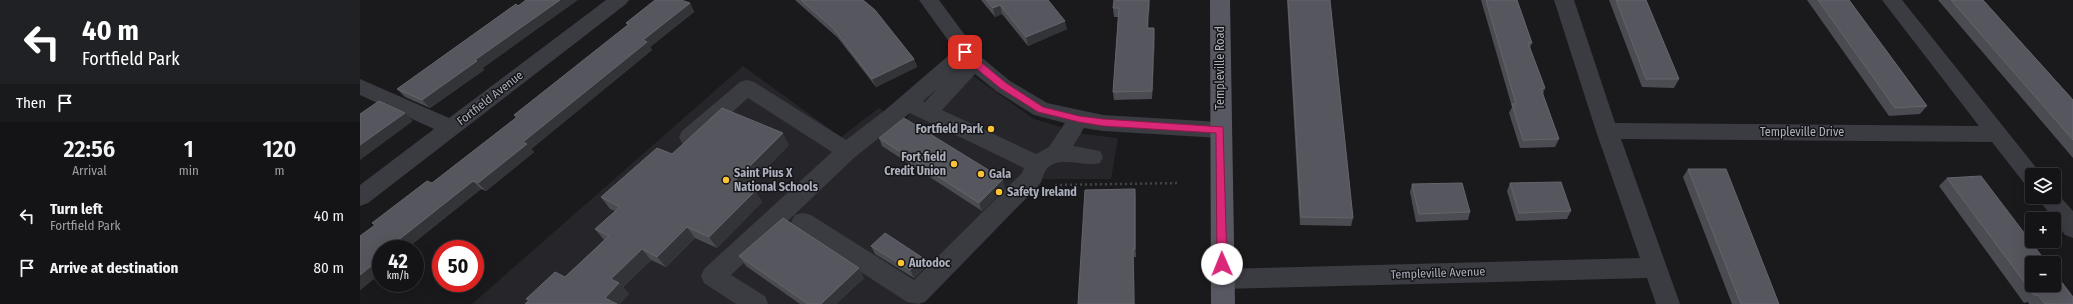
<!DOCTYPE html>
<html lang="en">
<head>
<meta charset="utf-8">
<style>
	:root { --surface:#141416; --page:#1d1d1f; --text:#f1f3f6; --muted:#9d9ea1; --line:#333335 }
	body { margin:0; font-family:"Fira Sans Condensed",sans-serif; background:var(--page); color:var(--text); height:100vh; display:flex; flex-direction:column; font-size:15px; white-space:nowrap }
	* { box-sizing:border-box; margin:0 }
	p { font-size:13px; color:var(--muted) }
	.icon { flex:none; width:22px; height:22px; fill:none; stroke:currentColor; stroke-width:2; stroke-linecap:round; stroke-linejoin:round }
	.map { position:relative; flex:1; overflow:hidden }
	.sheet { display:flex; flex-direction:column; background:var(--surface); width:360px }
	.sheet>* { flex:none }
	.banner { background:#202124; color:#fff; overflow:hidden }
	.buttons { position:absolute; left:1665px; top:168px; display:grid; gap:8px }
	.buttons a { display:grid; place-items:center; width:36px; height:36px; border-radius:4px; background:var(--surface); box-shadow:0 4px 16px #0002,0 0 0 1px var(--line); font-size:20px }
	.speed { position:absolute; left:12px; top:240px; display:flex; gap:8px; font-size:20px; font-weight:700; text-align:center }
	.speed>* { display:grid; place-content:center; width:52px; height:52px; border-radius:50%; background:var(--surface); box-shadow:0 4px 16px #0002,0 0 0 1px var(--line); line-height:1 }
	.speed small { font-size:10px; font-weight:400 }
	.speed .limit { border:6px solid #d22; background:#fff; color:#111 }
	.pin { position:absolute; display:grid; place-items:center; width:34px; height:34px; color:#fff; margin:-17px; border-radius:8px; box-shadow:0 2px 6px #0006 }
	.me { position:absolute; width:44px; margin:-22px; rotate:359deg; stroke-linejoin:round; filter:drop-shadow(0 0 3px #0008) }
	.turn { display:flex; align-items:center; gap:14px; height:84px; padding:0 16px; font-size:18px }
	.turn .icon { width:52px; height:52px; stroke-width:2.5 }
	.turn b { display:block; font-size:28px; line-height:34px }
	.then { display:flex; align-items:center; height:38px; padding:0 16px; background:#0003; gap:8px; font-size:15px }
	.eta { display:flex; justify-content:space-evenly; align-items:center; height:68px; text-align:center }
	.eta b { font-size:24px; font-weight:600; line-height:28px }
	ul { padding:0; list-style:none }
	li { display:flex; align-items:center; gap:12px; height:52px; padding:0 16px }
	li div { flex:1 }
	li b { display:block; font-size:15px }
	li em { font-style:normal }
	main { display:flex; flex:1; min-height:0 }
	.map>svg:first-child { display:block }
</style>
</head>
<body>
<main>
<section class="sheet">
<div class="banner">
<div class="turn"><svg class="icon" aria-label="left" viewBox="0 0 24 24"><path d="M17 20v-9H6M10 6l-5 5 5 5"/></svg><div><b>40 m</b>Fortfield Park</div></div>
<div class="then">Then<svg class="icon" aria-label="arrive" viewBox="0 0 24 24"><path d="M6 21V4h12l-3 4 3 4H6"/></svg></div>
</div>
<div class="eta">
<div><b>22:56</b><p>Arrival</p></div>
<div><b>1</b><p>min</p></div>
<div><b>120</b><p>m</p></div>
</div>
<ul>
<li><svg class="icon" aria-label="left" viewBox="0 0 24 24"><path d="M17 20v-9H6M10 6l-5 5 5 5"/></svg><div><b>Turn left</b><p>Fortfield Park</p></div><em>40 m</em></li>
<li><svg class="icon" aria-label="arrive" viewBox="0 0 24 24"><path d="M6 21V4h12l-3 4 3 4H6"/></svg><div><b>Arrive at destination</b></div><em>80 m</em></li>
</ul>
</section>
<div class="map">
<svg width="1713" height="304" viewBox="0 0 1713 304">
	<rect width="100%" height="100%" fill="#1a1a1d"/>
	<path fill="#26262a" d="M383,66L481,137L519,108L545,124L550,112L599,66L674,119L724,134L758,138L751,179H676L554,304H112Z"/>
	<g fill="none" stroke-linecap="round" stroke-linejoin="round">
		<path stroke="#414349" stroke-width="2.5" stroke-dasharray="2 3" stroke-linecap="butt" d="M695,185L820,183"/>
		<g fill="#3b3c42" fill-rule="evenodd">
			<path d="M246,0H269L266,4L8,203L0,206V185L74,129L0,95V79L89,118Z"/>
			<path d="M559,0H579L621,57L650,81L687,103L743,115L860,122L868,124L871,130L868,136L860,138L743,131L724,128L713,146L740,151L743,157L740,163C724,168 698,154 686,170C683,174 682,180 680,184L565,302L558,304L547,302L435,229L431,222L435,215L443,213L451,215L554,280L662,173L664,168L550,113L495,157L371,275L405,296L408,304H376L344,283L341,276L344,269L472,152L388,98L338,143L330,145L322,143L319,137L322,131L380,82L387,80L394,82L486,140L524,111L595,50ZM615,74L636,91L674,115L705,123L689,147L676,154L582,110ZM577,89L565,102L563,101Z"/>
			<path d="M1194,0H1214L1255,123L1619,126L1522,0H1542L1682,175H1672V186L1664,183L1632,142L1261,139L1320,304H1296L1287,278L862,289L853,286L850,279L853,272L862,269L1280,258L1236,131Z"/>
			<path d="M1694,190L1713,211V238L1705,235L1677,197H1694Z"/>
		</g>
		<path fill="#575861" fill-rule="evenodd" d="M850,0H870L875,304H851Z"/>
	</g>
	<g fill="#4b4c52">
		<path d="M435,0H503L554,59L557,67L516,87L478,38Z"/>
		<path d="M621,0H688L707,29L668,46L642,14L635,17Z"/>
		<path d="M754,0H790L788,28H794L795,37L792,99L754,100L753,92L758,17H754L753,8Z"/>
		<path d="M927,0H970L993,218L991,226L940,225Z"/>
		<path d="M1121,0H1157L1172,43L1170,48L1185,88L1183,94L1199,139L1195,147L1160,148L1149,113L1152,107Z"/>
		<path d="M1249,0H1286L1319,79L1314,88L1282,87Z"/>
		<path d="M1447,0H1489L1567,106L1560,114L1529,116Z"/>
		<path d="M1578,0H1623L1713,100V158Z"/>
		<path d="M330,3L334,12L290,47L292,50L171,149L174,152L126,191L121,189L46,249H21V273L0,290L15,225L12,223L72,183L156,118L154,115L268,26L266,23Z"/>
		<path d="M123,68L124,70L70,108L45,97L37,89Z"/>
		<path d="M519,138L645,188L622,211L522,146Z"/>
		<path d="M429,145L387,187L395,191L402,202L357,248L335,238L306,267L291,260L263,287L269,294L259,304H165L169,301L166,299L205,277L244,240L235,229L255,211L250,209L241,197L312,154Z"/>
		<path d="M1328,169L1419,304H1372L1323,177Z"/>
		<path d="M1587,178L1713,304H1669L1668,302L1664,303L1579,186Z"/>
		<path d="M1150,183L1211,211L1207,219L1156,221L1147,191Z"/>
		<path d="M1052,184L1110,212L1108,220L1056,222L1050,192Z"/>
		<path d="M776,197V257H774L718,304Z"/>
		<path d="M511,246L563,258L566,266L554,278L515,254Z"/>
		<path d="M379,256L504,278L476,304H440L386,266Z"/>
	</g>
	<g fill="#333438">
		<path d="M200,0H218L123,68L124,70L70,108L62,100L115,60Z"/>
		<path d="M789,0H790L788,37L787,28Z"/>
		<path d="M330,3L334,12L290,47L292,50L171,149L174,152L126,191L118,183L163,142L283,40Z"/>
		<path d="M640,5L642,14L635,17L633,8Z"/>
		<path d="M705,21L707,29L668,46L666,37Z"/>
		<path d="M794,28L795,37L792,99V91Z"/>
		<path d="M554,59L557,67L516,87L512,79Z"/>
		<path d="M45,113L53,121L0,160V145Z"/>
		<path d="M423,133L429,145L381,193L374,182Z"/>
		<path d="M643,179L645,188L622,211L619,203Z"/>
		<path d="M113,181L121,189L46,249H27Z"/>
		<path d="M775,189L776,197V257L775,249Z"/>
		<path d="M395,191L402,202L357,248L349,237Z"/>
		<path d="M327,227L335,238L306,267L297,257Z"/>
		<path d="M282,249L291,260L263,287L269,294L259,304H250L245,298L251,279Z"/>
		<path d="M773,249L774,257L775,304H774Z"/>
		<path d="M21,254V273L0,290V275L18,256Z"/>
		<path d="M563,258L566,266L554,278L550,270Z"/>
		<path d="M499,268L504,278L476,304H461Z"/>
	</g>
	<g fill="#56575e" stroke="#63656c">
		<path d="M166,0H200L115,60L117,61L62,100L37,89L156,4L158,6Z"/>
		<path d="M295,0H321L330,3L283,40L287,42L163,142L167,144L118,183L113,181L27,249H21V254L18,256L21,258L0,275V236L15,225L12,223L67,181L72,183L157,117L154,115L269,24L266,23Z"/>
		<path d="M441,0H503L515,10L554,59L512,79L474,29Z"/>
		<path d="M626,0H688L705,21L666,37L640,5L633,8Z"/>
		<path d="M754,0H789L787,28H794L792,91L753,92L759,8H753Z"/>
		<path d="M928,0H970L993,218L941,217Z"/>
		<path d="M1126,0H1157L1172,43H1168L1185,88L1181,89L1199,139L1163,140L1152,104H1156Z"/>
		<path d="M1256,0H1286L1319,79H1286Z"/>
		<path d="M1458,0H1489L1567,106L1535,108Z"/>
		<path d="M1591,0H1623L1713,100V140Z"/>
		<path d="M19,101L45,113L0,145V114Z"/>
		<path d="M362,108L423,133L374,182L395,191L349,237L327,227L297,257L282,249L251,279L259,283L245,298L257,304H165L169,300L166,299L195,272L205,277L249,236L235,229L260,207L241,197L297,148L312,154Z"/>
		<path d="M544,118L643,179L619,203L519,138Z"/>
		<path d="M1328,169H1366L1419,304H1381Z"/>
		<path d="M1621,176L1687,263H1672V285H1694V272L1713,297V304H1685L1678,295H1674L1587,178Z"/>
		<path d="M1201,182L1211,211L1159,213L1150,183Z"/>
		<path d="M1102,183L1110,212L1059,214L1052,184Z"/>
		<path d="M775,189V249H773L774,304H718L725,190Z"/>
		<path d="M423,218L499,268L461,304H448L379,256Z"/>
		<path d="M525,233L563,258L550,270L511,246Z"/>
	</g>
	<path fill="#db2777" stroke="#8e194d" d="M605,49L646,83L683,107L719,116L743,119L863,127L867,264L866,267H858L857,264L856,133L743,126L719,122L678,112L640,88L611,64L601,52Z"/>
	<g fill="#fbc234" stroke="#151518" stroke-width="1.5">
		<circle cx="631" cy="129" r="4"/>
		<circle cx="594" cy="164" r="4"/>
		<circle cx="621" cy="174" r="4"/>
		<circle cx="366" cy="180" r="4"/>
		<circle cx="639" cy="192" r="4"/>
		<circle cx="541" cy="263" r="4"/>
	</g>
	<g text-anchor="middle" stroke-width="3" stroke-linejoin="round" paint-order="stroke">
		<g font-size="12" fill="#acb0bd" stroke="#151518">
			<text transform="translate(860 68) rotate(-90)" y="4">Templeville Road</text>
			<text transform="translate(130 98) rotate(-38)" y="4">Fortfield Avenue</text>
			<text x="1442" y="136">Templeville Drive</text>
			<text transform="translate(1078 273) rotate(-2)" y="4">Templeville Avenue</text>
		</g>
		<g font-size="12" font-weight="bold" fill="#acb0bd" stroke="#151518" text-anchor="start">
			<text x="623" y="133" text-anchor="end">Fortfield Park</text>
			<text x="586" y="161" text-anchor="end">Fort field<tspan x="586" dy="14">Credit Union</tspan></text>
			<text x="374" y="177">Saint Pius X<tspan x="374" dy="14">National Schools</tspan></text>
			<text x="629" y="178">Gala</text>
			<text x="647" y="196">Safety Ireland</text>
			<text x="549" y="267">Autodoc</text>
		</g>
	</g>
</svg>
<div class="buttons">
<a><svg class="icon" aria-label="layers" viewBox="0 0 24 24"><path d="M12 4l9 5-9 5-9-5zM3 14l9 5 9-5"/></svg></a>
<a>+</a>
<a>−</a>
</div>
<div class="speed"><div>42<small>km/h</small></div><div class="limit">50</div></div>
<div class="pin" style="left:605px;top:52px;background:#d93025"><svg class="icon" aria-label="arrive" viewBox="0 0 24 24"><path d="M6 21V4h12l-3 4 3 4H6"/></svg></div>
<svg class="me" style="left:862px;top:264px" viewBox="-20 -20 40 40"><circle r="19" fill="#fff"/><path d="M0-13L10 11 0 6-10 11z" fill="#db2777"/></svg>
</div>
</main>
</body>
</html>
